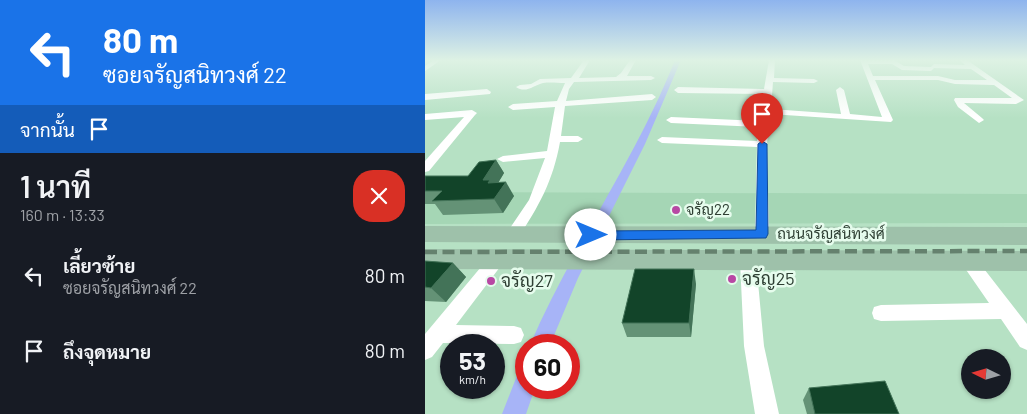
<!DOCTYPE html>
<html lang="th">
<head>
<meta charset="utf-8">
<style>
	:root { --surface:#171b24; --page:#242831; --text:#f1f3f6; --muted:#9ea1a6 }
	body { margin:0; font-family:Barlow,Sarabun,sans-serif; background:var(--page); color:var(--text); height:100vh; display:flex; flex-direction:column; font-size:19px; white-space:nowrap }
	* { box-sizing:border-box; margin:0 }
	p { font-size:16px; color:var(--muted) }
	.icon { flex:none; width:28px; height:28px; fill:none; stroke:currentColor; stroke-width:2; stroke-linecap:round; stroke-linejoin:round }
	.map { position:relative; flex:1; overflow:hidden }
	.drawer { display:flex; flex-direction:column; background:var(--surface); width:425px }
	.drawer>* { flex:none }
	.banner { background:#1a73e8; color:#fff; overflow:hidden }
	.needle { width:32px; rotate:275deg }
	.controls { position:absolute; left:536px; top:349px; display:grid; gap:10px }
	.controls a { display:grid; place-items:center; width:50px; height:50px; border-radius:50%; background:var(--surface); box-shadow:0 1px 4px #0004; font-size:25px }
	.speed { position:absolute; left:15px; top:334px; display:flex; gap:10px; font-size:25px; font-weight:700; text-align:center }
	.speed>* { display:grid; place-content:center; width:65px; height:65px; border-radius:50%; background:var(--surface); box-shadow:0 1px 4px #0004; line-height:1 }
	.speed small { font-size:12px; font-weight:400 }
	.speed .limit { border:8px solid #d22; background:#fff; color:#111 }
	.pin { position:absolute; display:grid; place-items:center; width:42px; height:42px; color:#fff; margin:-51px -21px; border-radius:50% 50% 50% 0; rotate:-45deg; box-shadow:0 0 5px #0007 }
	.pin .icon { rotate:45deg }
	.me { position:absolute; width:55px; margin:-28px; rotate:90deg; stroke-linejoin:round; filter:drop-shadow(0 0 4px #0008) }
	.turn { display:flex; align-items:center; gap:18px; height:105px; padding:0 20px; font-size:22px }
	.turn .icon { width:65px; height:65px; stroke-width:2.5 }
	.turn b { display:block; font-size:35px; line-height:42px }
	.then { display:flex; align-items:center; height:48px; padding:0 20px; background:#0003; gap:10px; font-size:19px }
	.round { display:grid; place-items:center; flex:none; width:52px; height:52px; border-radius:20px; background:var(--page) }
	.overview { display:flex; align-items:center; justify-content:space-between; height:85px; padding:0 20px }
	h1 { font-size:30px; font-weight:600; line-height:38px }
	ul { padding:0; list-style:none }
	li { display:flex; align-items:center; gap:15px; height:75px; padding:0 20px }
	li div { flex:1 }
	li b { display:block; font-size:19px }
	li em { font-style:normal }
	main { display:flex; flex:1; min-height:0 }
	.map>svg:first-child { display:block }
</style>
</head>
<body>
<main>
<section class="drawer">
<div class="banner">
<div class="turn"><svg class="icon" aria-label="left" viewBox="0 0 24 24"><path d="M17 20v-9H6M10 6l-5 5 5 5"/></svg><div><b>80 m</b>ซอยจรัญสนิทวงศ์ 22</div></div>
<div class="then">จากนั้น<svg class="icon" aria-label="arrive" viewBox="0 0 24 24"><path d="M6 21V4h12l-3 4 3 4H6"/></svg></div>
</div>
<div class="overview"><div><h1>1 นาที</h1><p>160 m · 13:33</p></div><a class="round" style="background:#d93025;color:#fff"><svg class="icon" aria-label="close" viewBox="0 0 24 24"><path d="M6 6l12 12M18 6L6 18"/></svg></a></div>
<ul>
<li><svg class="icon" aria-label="left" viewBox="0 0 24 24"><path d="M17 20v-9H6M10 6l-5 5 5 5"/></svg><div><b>เลี้ยวซ้าย</b><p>ซอยจรัญสนิทวงศ์ 22</p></div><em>80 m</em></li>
<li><svg class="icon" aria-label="arrive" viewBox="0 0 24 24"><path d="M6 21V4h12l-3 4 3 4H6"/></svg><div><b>ถึงจุดหมาย</b></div><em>80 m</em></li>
</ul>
</section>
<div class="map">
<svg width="602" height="414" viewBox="0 0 602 414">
	<rect width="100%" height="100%" fill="#b6e1c4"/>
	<path fill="#a5d6b5" d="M0,192L602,194V223L0,224Z"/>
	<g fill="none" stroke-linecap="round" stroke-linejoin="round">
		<g fill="#a7b4f7" fill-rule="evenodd">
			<path d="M250,60H256L220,144L153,278L125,345H105C147,247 211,159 250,60Z"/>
			<path d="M101,370V388H110L101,414H77L93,373Z"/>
		</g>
		<g fill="#fff" fill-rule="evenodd">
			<path d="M9,60H16L0,71V66Z"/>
			<path d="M159,60H165L154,78L191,77L196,73L205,60H211L202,76H226L230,78L226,80L149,82L144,89L141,101L227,94L231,97L227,100L140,106L136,136H153L158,139L153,142H135C128,181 114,206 93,238L88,239L83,238L81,234L104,200L120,158L78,162L72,159L78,156L122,151L130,107L88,110L83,107L88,104L132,101L140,83C133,83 125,82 118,83C109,85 101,94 91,87L95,85L106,84L115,79L146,78Z"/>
			<path d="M344,60H350L349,78L389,79L393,81L389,83L348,82L346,109L416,114L411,90L415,87L419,90L425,114L457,117L435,60H469L479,66L506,67L509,64L540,65L535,60H542L599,100L591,104L539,103L557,118L559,120L554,123L533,107L529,100L530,98H587L569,85L530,84L513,80H450L468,120L466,122L345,114L342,144L344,234L342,238L337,239L332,238L330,234L332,147L237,143L232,140L237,137L332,141L334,127L246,123L241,120L246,117L335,121L339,94L253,93L249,90L253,87L339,89ZM443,64H467L477,70L506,71L509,68L546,69L562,80H530L513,76H448Z"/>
			<path d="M62,89L66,92L65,94L0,100V94Z"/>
			<path d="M47,110L52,113L50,115L4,171L0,172V161L39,117L0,120V114Z"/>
			<path d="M72,253L78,255L80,259L78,263L31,325L89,326L96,328L99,335L96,342L89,344L18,343L7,357L0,360V334L66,255Z"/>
			<path d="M323,255L329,256L331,261L339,346L354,414H330L319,346L315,261L317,256Z"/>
			<path d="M543,255L549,256L602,324V350L595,347L576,319L456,321L449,319L447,313L449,307L456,305L564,303L535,261L537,256Z"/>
		</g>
		<g fill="#9ec1aa" fill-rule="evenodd">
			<path d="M0,226L602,227V245L0,242Z"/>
			<path d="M0,249L602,251V271L0,269Z"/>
		</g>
		<path stroke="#65816e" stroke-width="4.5" stroke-dasharray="12 5.5" stroke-linecap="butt" d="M0,252L602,251"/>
	</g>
	<g fill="#649276">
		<path d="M71,160L79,173L73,183L89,196L78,213L18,215L10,204H0V176H43Z"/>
		<path d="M0,261L28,263L41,277L21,302L0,301Z"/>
		<path d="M271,284L266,337H202L197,323Z"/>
		<path d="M384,388L474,414H382L378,400Z"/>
	</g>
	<g fill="#437358">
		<path d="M71,160L79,173L70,188L58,180Z"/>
		<path d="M81,182L89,196L78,213L69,199Z"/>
		<path d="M28,263L41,277L21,302L6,288Z"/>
		<path d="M269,269L271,284L266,337L264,323Z"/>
	</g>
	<g fill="#124429" stroke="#437358">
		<path d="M71,160L58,180H65L63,183L81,182L69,199L7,201L17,191H0V176H43L54,162Z"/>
		<path d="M0,261L28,263L6,288L0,287Z"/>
		<path d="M210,269H269L264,323H197Z"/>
		<path d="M460,381L474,414H390L384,388Z"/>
	</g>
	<linearGradient id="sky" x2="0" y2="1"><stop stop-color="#8eb4ee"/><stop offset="0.51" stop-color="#def2e4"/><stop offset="1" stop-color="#def2e4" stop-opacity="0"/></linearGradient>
	<rect width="602" height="118" fill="url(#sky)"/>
	<path fill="#1a73e8" stroke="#114b97" d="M337,141L342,144L343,234L341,238L166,240L162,238L160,235L162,232L166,231L331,230L333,144Z"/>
	<g fill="#b848a4" stroke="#e6fced" stroke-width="2">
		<circle cx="251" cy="210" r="5"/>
		<circle cx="307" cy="279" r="5"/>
		<circle cx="66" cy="281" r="5"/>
	</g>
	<g text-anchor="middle" stroke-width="5" stroke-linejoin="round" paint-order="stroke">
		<g font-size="15" fill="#2e3f33" stroke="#e6fced" text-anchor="start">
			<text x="261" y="215">จรัญ22</text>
		</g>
		<g font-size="15" fill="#2e3f33" stroke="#e6fced">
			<text x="406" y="239">ถนนจรัญสนิทวงศ์</text>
		</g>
		<g font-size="18" fill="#2e3f33" stroke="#e6fced" text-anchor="start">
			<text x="317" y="285">จรัญ25</text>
			<text x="76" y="287">จรัญ27</text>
		</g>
	</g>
</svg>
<div class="controls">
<a><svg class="needle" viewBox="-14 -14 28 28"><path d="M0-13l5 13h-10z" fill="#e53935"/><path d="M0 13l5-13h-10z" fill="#9ea1a6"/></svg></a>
</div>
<div class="speed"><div>53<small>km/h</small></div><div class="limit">60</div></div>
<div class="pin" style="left:337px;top:144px;background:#d93025"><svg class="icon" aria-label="arrive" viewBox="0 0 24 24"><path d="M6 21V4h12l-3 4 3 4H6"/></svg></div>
<svg class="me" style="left:166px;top:235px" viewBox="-20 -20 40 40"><circle r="19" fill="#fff"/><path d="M0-13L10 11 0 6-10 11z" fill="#1a73e8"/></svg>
</div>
</main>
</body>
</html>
